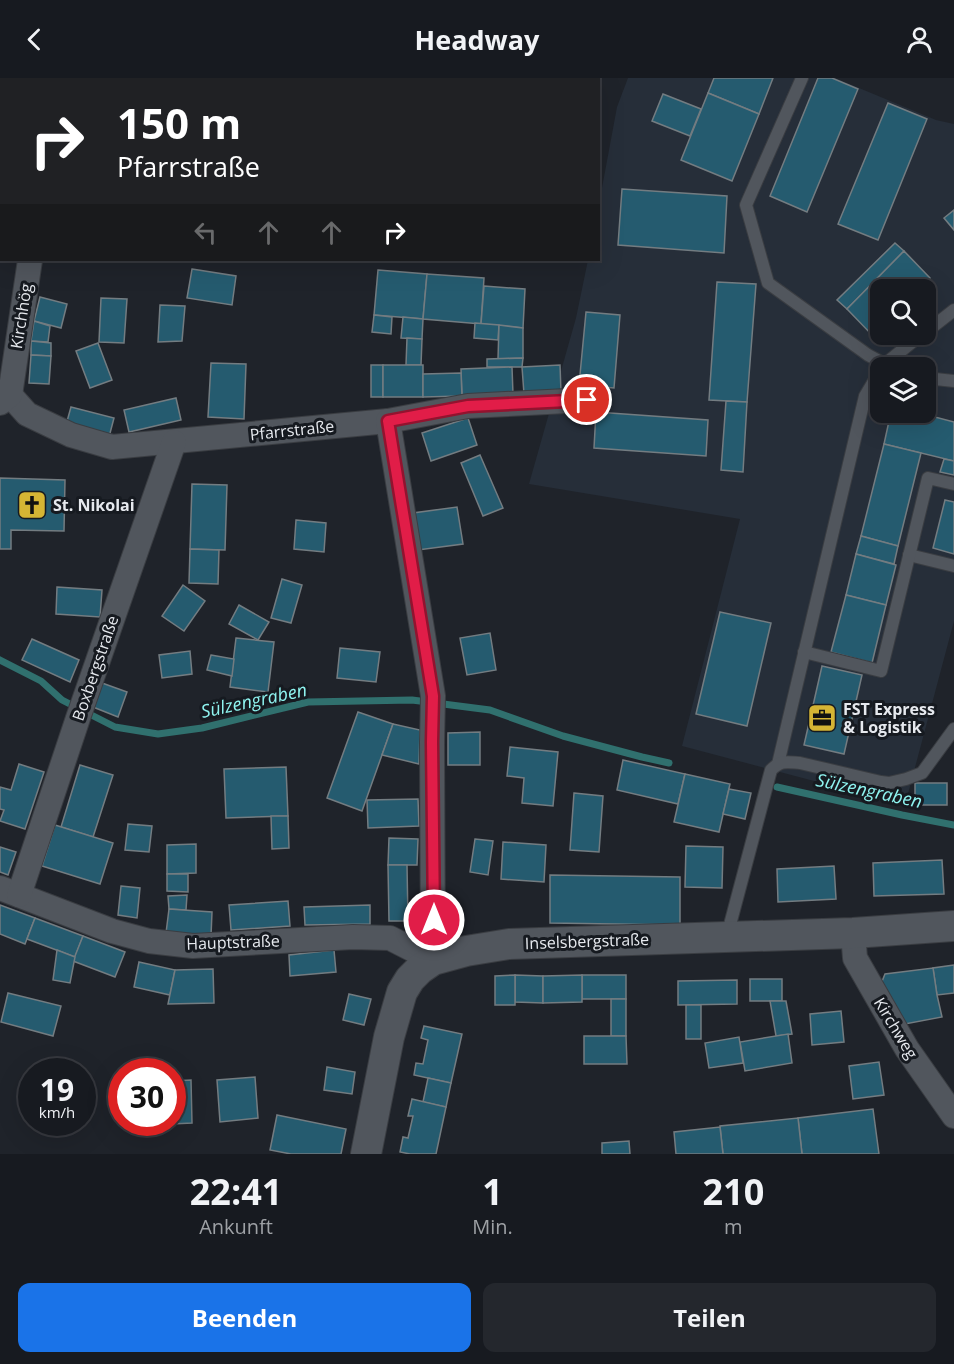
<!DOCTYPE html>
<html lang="de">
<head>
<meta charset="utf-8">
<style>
	:root { --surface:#171a20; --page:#24272d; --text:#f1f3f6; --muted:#9ea1a5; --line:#36383e; --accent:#1a73e8 }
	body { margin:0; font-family:"Open Sans",sans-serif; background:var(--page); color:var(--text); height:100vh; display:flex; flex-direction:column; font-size:22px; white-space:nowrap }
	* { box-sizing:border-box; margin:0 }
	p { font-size:20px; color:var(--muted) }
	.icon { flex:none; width:33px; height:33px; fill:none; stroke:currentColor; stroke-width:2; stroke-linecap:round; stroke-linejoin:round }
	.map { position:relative; height:1076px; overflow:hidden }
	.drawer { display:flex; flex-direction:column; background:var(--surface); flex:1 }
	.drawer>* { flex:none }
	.top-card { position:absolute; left:0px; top:0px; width:600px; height:183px; box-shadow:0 6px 24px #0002,0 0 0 2px var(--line); background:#202124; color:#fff; overflow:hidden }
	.controls { position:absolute; left:870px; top:201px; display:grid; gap:12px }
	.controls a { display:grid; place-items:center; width:66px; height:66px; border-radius:12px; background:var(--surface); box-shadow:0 6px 24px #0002,0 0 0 2px var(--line); font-size:30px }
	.speed { position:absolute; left:18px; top:980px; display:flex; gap:12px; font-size:30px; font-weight:700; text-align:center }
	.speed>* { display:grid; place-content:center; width:78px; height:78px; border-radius:50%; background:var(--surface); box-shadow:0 6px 24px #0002,0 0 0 2px var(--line); line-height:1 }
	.speed small { font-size:15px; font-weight:400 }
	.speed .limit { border:9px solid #d22; background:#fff; color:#111 }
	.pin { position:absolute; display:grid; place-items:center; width:51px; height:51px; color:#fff; margin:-26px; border:3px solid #fff; border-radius:50%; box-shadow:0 2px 6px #0007 }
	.me { position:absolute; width:66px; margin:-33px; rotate:0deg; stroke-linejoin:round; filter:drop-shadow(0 0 4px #0008) }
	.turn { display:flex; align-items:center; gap:21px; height:126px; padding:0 18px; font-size:27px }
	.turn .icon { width:78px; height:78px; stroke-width:2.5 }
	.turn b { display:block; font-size:42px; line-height:51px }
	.lanes { display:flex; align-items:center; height:57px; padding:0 18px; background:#0003; justify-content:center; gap:30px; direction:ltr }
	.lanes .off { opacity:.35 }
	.eta { display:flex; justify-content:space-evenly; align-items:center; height:102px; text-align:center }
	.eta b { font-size:36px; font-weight:700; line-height:42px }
	.action { display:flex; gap:12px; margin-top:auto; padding:12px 18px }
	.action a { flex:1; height:69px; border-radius:12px; background:var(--accent); color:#fff; font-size:24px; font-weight:700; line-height:69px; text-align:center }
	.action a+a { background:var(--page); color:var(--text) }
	header { display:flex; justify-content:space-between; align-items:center; height:78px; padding:0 18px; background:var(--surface); font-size:27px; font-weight:700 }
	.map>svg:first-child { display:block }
</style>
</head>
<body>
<header><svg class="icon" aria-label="back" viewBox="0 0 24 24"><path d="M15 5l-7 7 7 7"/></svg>Headway<svg class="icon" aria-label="person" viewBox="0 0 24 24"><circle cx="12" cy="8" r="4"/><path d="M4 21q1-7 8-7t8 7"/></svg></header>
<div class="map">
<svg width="954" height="1076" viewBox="0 0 954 1076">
	<rect width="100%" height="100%" fill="#1f232a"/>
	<path fill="#262e39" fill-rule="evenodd" d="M628,0H835L936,42L954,46V543L905,727L682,668L740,441L529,406L576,240L588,182H598L599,126L617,29ZM880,212H926V256H880ZM880,290H926V334H880Z"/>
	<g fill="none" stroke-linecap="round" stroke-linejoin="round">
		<g stroke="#30706e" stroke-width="7">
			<path d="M3,0L12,2"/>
			<path d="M0,582L41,603L62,622L115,649L158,656L202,650L308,624L412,622L490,632L563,658L642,679L669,685"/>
			<path d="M777,709L902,737L954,747"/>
		</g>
	</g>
	<g fill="#255b6f" stroke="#737c81" stroke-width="1.5">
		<path d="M714,0H773L759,36L708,15Z"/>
		<path d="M818,0H832L858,11L807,134L770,118Z"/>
		<path d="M708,15L759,36L732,103L681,82Z"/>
		<path d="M663,16L701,31L690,58L652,43Z"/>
		<path d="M888,25L927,41L878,162L838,146Z"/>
		<path d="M622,111L727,118L724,175L618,167Z"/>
		<path d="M954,132V152L944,140Z"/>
		<path d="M895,165L904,173L847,231L837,222Z"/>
		<path d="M904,173L930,200L919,212H880V250L873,258L847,231Z"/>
		<path d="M192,191L236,198L232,227L187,220Z"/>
		<path d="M378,192L427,196L423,241L374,237Z"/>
		<path d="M427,196L484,200L481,246L423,241Z"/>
		<path d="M717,204L756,206L747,324L709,322Z"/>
		<path d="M484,208L525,211L523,250L481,246Z"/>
		<path d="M40,219L67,226L61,250L34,243Z"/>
		<path d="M101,220L127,221L124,265L99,264Z"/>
		<path d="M160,227L185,228L182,263L158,264Z"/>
		<path d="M586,234L620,237L614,310L579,307Z"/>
		<path d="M374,237L392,239L391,256L372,254Z"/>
		<path d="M403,239L423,241L422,261L401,260Z"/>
		<path d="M34,243L50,248L48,264L31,263Z"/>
		<path d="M475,245L499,247L498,262L474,260Z"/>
		<path d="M499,247L523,250V280L498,281Z"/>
		<path d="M407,260L422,261L421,287H406Z"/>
		<path d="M31,263L51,265V278L31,277Z"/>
		<path d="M98,265L112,302L90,310L76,273Z"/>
		<path d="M31,277L51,278L49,306L29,305Z"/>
		<path d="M523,280L522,289H487V281Z"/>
		<path d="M211,285L246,286L244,341L208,339Z"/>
		<rect x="371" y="287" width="12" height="32"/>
		<rect x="383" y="287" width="40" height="32"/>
		<path d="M560,287L561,314L524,316L522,289Z"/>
		<path d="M512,289L513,316L462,318L461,291Z"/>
		<path d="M461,295L462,318L423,319V296Z"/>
		<path d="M176,320L181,342L129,354L124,332Z"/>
		<path d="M726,323L747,324L743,394L721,392Z"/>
		<path d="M71,329L114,340L109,359L66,347Z"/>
		<path d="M596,334L708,342L706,378L594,370Z"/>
		<path d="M891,334H916L954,344V383L884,366Z"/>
		<path d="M468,340L477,367L431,383L422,355Z"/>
		<path d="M884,366L921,375L898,468L861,458Z"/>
		<path d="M480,377L503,430L483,438L461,385Z"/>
		<path d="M944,381L954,383V397L940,394Z"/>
		<path d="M0,400L65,402L64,453L11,452V471H0Z"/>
		<path d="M192,406L227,407L225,472L190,471Z"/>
		<path d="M945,422L954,424V476L933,470Z"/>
		<path d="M457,429L463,466L418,472L413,435Z"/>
		<path d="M296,442L326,445L324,474L294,471Z"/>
		<path d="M861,458L898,468L894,486L856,476Z"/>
		<path d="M190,471L219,472L218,506L189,505Z"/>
		<path d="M856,476L896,487L886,527L846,517Z"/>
		<path d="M282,501L302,507L291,545L271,540Z"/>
		<path d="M183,507L205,523L184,553L162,538Z"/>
		<path d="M57,509L102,512L100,539L56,536Z"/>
		<path d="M846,517L886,527L872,585L831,574Z"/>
		<path d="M239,527L269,544L258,562L229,546Z"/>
		<path d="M720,534L771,545L747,648L696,636Z"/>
		<path d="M490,555L496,592L467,597L460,560Z"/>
		<path d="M236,560L274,564L268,614L230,609Z"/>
		<path d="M32,561L79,582L70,604L22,582Z"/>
		<path d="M340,570L380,574L376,604L337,600Z"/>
		<path d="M190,573L192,596L162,600L159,577Z"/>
		<path d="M211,577L234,581L232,598L207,592Z"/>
		<path d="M822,588L862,597L844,676L804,667Z"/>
		<path d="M102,605L127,614L118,639L93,629Z"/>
		<path d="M358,634L393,646L362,733L327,720Z"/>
		<path d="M393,646L420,652L419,686L382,677Z"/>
		<path d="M480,654V687H448V655Z"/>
		<path d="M510,669L558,674L553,728L522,725L524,700L507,698Z"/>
		<path d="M623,682L685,696L678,726L617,712Z"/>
		<path d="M19,686L44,694L25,751L0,743L4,732L0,731V709L11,712Z"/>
		<path d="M80,687L113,697L93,759L61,749Z"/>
		<path d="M286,689L288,738L226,740L224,691Z"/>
		<path d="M685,696L730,706L719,754L674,744Z"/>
		<rect x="915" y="705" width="32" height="22"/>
		<path d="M729,711L751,715L745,741L723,736Z"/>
		<path d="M574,715L603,718L599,774L570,772Z"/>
		<path d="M418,721L419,748L368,750L367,722Z"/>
		<path d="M271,738H288L289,770L272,771Z"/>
		<path d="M128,746L152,748L149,774L125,772Z"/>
		<path d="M55,747L113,765L100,806L42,788Z"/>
		<path d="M389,760L418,761L417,787H388Z"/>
		<path d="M475,761L493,763L488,797L470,794Z"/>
		<path d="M503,764L546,767L544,804L501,801Z"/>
		<path d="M196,766V795L167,796V767Z"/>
		<path d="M686,768L723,769L722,810L685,809Z"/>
		<path d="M0,769L16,774L8,797L0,794Z"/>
		<path d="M942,782L944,816L874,818L873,785Z"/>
		<path d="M388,787H407L408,843H389Z"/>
		<path d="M834,788L836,821L778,824L777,791Z"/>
		<path d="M167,796H188V814L167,813Z"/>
		<path d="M550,797L680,799V847L550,845Z"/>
		<path d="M121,808L140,810L137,840L118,837Z"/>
		<path d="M187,817L186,832L169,831L168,818Z"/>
		<path d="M288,823L290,848L231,852L229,827Z"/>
		<path d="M0,827L35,840L25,866L0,856Z"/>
		<path d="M370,827V846L305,847L304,829Z"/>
		<path d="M169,831L212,834L211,858L166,855Z"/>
		<path d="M35,840L83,858L75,879L27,861Z"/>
		<path d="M83,858L125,874L115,899L73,883Z"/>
		<path d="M57,872L75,879L70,905L53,902Z"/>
		<path d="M334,872L336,894L290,898L289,877Z"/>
		<path d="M139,884L175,892L170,917L134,909Z"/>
		<path d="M954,887V915L937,917L933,890Z"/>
		<path d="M933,890L937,917L942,939L905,946L881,906L885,896Z"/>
		<path d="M213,891L214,925L168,926L175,892Z"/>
		<path d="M515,897L543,898V925L515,924Z"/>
		<path d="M515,897V927H495V898Z"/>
		<rect x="582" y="897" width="44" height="24"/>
		<path d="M582,897V924L543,925V898Z"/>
		<rect x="750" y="901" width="32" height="22"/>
		<path d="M737,902V926L678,927V903Z"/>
		<path d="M8,915L61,928L53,958L1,944Z"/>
		<path d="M349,916L371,921L364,947L343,942Z"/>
		<rect x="611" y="921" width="15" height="37"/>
		<path d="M770,923H786L792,956L776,958Z"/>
		<rect x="686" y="927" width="15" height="34"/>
		<path d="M841,933L844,964L812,967L810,936Z"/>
		<path d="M424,948L462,956L451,1005L414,997L416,985L423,986L428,962L421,960Z"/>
		<path d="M788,956L792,985L745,993L740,964Z"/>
		<path d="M584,958H626L627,986H584Z"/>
		<path d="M739,959L743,985L709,990L705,965Z"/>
		<path d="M879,984L884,1017L853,1021L849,988Z"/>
		<path d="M327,989L355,994L352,1016L324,1012Z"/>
		<path d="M255,999L258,1040L220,1044L217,1002Z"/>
		<path d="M428,1000L451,1005L446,1029L423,1024Z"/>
		<path d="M191,1002L192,1045L150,1047V1044H172V1003Z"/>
		<path d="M412,1021L446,1029L436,1076H410L400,1074L403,1059L408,1060L413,1038H408Z"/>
		<path d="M873,1031L879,1076H802L798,1040Z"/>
		<path d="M277,1037L346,1051L341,1076H291L270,1072Z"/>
		<path d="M798,1040L802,1076H723L720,1048Z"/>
		<path d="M720,1049L723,1076H676L674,1054Z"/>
		<path d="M629,1063L630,1076H602V1065Z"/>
	</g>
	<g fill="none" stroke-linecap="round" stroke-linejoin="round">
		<g stroke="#3a3d42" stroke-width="14">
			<g id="service">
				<path d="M802,0L746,127L768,205L868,277L892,290"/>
				<path d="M926,254L954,232"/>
				<path d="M883,290L885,286L922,256"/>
				<path d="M926,300L954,303"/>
				<path d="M909,477L954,488"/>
				<path d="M804,574L881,593L928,400L954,406"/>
				<path d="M778,686L865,318L880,293"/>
				<path d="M727,858L771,692C781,682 786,684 800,685L881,704L889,705L906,701L922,695L954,651"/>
			</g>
		</g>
		<g stroke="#3a3d42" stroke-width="26">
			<g id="minor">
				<path d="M58,2L59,0"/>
				<path d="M10,317L27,336L71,357L112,369L388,343L468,328L587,322"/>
				<path d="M0,325L10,317L30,182"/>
				<path d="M0,810L112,853L149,863L193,868L353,859L390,860L433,882L432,664L433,618L388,343"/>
				<path d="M19,817L78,640L174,364"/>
				<path d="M853,855L855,880L907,971L954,1038"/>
			</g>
		</g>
		<g stroke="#3a3d42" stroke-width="32">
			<path id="tertiary" d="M366,1076L389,959L402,914L410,901L420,891L433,882L466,873L509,866L853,855L954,848"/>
		</g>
		<use href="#service" stroke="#51565d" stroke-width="12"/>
		<use href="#minor" stroke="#51565d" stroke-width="24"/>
		<use href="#tertiary" stroke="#51565d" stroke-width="30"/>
	</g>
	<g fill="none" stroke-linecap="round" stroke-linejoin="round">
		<g stroke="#92132f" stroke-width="15">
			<path id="route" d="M434,842L432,664L433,618L388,343L468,328L587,322"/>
		</g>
		<use href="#route" stroke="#e11d48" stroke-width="10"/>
	</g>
	<defs>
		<g id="church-square" transform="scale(1.5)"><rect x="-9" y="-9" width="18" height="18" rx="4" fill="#d5b534" stroke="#161a20"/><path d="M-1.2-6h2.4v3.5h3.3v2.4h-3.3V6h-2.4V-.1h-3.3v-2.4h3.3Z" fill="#111"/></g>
		<g id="office-square" transform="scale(1.5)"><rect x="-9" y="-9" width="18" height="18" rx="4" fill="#d5b534" stroke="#161a20"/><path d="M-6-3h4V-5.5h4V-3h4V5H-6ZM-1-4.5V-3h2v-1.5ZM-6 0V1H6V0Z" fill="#111"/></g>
	</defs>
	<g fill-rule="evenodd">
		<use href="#church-square" x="32" y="427"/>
		<use href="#office-square" x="822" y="640"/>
	</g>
	<g text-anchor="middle" stroke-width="6" stroke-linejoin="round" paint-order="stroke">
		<g font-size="16" fill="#e6e9ee" stroke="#161a20">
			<text transform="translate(21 238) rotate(-81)" y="6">Kirchhög</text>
			<text transform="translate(292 352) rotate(-6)" y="6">Pfarrstraße</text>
			<text transform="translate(95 590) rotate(-71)" y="6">Boxbergstraße</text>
			<text transform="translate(587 863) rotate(-2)" y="6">Inselsbergstraße</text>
			<text transform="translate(233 864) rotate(-2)" y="6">Hauptstraße</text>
			<text transform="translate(896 950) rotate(59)" y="6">Kirchweg</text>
		</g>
		<g font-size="16" font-weight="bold" fill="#e6e9ee" stroke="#161a20" text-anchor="start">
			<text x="53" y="433">St. Nikolai</text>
			<text x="843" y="637">FST Express<tspan x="843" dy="18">&amp; Logistik</tspan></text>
		</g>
		<g font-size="18" font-style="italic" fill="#8ff4f0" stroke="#161a20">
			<text transform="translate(254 623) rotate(-12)" y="6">Sülzengraben</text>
			<text transform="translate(869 713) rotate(12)" y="6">Sülzengraben</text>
		</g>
	</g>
</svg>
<div class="controls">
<a><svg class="icon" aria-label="search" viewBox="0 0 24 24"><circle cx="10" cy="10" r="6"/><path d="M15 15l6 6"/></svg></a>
<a><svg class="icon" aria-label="layers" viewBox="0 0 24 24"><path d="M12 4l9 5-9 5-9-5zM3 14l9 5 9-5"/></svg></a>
</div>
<div class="speed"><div>19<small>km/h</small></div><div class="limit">30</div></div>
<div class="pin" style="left:587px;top:322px;background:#d93025"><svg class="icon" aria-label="arrive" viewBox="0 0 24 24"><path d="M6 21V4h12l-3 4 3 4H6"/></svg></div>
<svg class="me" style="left:434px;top:842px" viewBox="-20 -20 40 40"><circle r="17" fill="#e11d48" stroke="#fff" stroke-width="3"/><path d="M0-11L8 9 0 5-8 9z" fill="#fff"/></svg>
<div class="top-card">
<div class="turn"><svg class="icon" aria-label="right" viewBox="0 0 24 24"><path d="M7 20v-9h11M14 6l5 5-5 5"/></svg><div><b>150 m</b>Pfarrstraße</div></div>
<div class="lanes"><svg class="icon off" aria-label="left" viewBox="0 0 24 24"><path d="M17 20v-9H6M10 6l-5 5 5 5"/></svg><svg class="icon off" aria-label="ahead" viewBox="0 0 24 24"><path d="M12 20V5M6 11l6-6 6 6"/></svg><svg class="icon off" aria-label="ahead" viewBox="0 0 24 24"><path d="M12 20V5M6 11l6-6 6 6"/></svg><svg class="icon" aria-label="right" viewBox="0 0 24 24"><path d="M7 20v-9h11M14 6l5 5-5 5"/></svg></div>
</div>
</div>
<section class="drawer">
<div class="eta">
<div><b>22:41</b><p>Ankunft</p></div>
<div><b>1</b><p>Min.</p></div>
<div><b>210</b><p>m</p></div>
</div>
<div class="action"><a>Beenden</a><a>Teilen</a></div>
</section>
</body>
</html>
